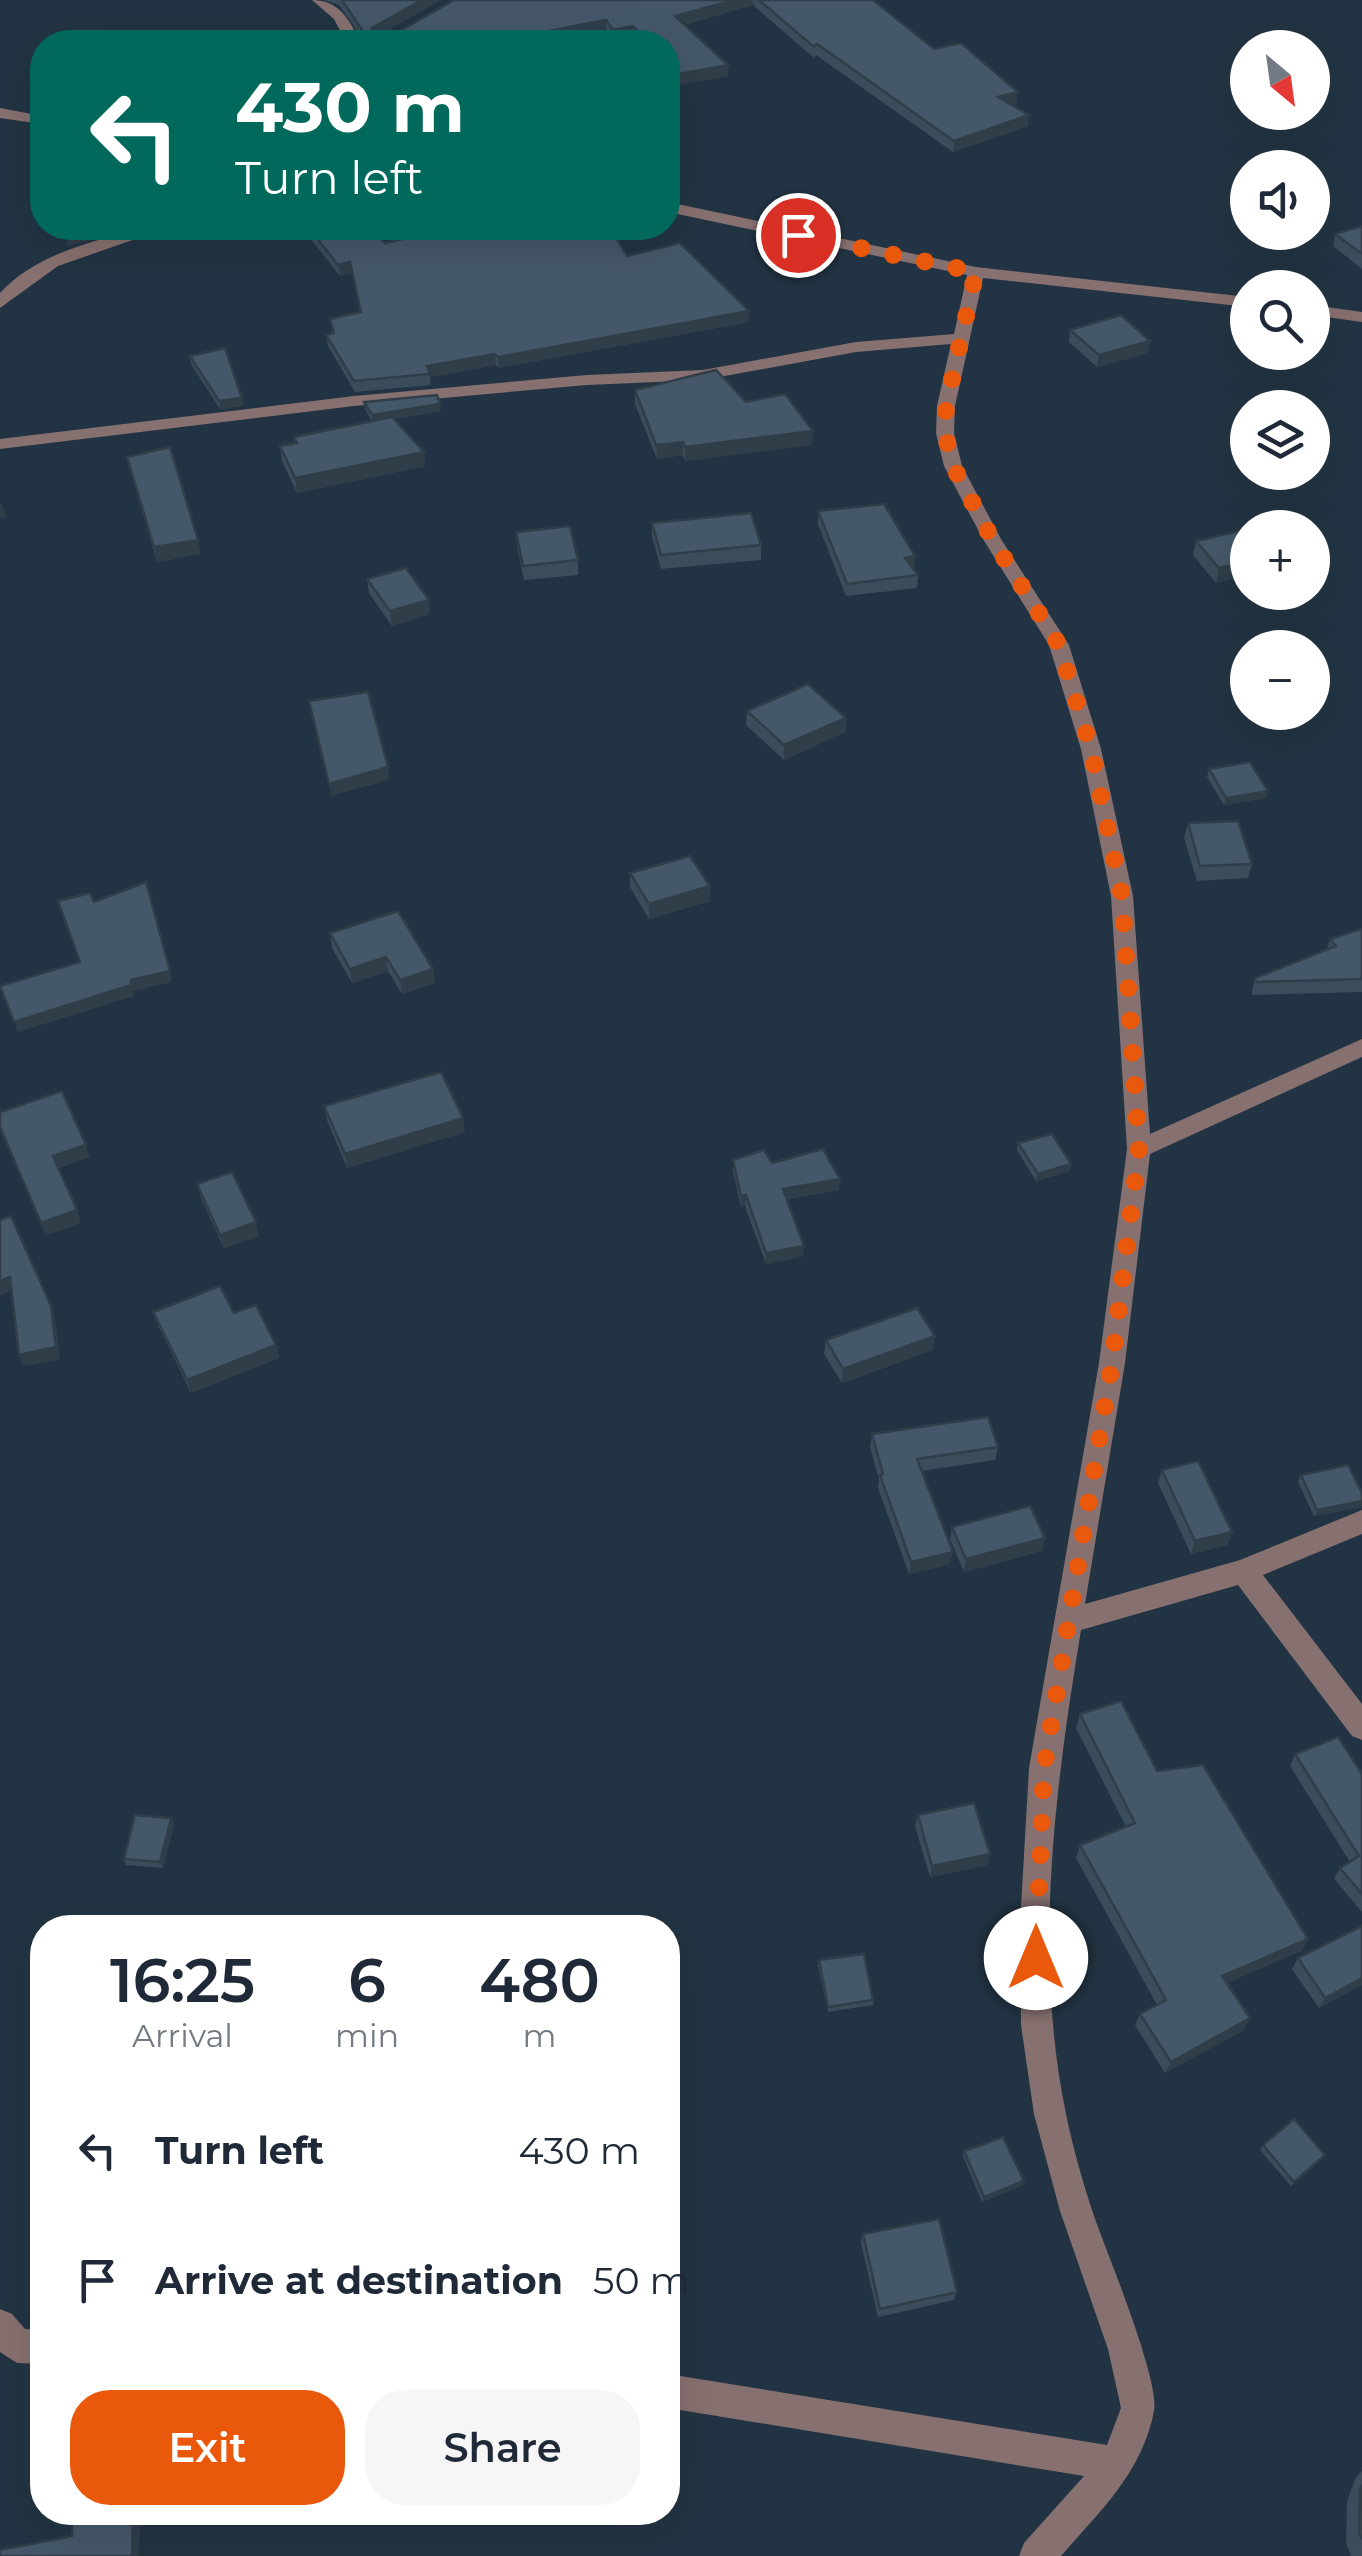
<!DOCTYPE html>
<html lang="en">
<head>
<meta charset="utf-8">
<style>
	:root { --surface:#fff; --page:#f6f6f7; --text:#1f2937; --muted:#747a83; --accent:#ea580c }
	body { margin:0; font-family:Montserrat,sans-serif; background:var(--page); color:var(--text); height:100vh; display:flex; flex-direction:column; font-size:38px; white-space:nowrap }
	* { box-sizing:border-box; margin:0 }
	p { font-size:32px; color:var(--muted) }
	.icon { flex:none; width:55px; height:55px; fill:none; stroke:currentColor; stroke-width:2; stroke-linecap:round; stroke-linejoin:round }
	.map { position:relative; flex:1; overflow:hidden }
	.side { position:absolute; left:30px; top:1915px; width:650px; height:610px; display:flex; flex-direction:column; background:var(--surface); border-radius:40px; box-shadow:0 10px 40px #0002 }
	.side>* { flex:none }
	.hud { position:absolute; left:30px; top:30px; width:650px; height:210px; border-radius:40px; box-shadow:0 10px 40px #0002; background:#00695c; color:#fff; overflow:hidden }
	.needle { width:65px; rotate:151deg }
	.buttons { position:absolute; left:1230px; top:30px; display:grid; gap:20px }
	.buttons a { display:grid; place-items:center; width:100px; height:100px; border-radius:50%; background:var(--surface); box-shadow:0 10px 40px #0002; font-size:50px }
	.pin { position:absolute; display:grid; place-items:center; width:85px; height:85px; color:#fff; margin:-42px; border:5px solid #fff; border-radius:50%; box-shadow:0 2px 10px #0007 }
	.me { position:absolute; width:110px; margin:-55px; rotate:0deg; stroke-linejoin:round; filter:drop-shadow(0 0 8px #0008) }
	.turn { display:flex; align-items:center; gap:35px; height:210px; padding:0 40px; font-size:45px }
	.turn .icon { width:130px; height:130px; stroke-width:2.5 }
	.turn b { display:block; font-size:70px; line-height:85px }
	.eta { display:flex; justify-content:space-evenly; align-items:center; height:170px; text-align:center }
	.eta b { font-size:60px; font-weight:600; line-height:70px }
	.action { display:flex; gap:20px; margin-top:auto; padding:20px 40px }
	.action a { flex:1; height:115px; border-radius:40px; background:var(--accent); color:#fff; font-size:40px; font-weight:600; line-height:115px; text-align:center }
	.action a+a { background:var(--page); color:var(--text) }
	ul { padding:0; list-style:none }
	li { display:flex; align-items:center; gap:30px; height:130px; padding:0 40px }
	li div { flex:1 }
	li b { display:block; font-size:38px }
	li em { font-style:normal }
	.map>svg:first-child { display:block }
</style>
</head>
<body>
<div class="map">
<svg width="1362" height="2556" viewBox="0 0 1362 2556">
	<rect width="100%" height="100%" fill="#223443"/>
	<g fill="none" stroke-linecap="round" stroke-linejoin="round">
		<g fill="#877070" fill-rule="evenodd">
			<path d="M312,0C339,0 350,20 360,42H346L334,19Z"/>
			<path d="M0,108L42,116V124L0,118Z"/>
			<path d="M668,202L976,267L1248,297V307L983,278L955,406L954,433L962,466L1001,539L1069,645L1101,749L1133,896L1150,1134L1362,1039V1057L1150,1154L1125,1363L1085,1604L1240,1560L1362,1510V1534L1263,1575L1362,1704V1740L1352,1736L1238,1585L1081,1630C1055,1788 1033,1955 1066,2114C1073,2148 1083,2183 1094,2216C1107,2253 1160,2380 1154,2411C1142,2473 1100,2511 1061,2556H1019L1024,2543L1084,2476L668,2408V2374L1107,2445L1121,2408L1108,2349L1060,2211L1034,2114L1021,2025L1020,1924L1029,1768L1099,1363L1127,1149L1111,896L1081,749L1049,645L983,539L944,466L936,433L937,406L951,344L856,352L703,380L587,385L354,406L0,449V439L354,396L587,375L703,370L856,342L954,334L967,275L668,212Z"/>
			<path d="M143,228H167L58,266L0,308V293C37,253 92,242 143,228Z"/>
			<path d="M1312,305L1362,312V322L1312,315Z"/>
			<path d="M0,2309L12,2314L25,2329L42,2330V2364L17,2363L0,2352Z"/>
		</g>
	</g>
	<g fill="#3b4c5a">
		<path d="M323,0H441L381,34L393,35L454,0H873L934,49L1017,103L1011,105L1028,126L953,152L816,55L814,58L753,5L684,25L728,65V76L674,86L668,78V42H638L633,36L614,41L606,31L546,42H365L339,5Z"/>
		<path d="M1362,226V269L1333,246L1335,234Z"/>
		<path d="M302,228H350L359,238L385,243L627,256L749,311V322L498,368L496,365L430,377L431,385L355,392L328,346L326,335L332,333L330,319L360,312L352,273L340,276Z"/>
		<path d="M1070,330L1148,353L1097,367L1069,342Z"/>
		<path d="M190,356L242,398L243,406L220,409L191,364Z"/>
		<path d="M635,390L746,402L813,431L812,445L685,461L683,455L657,459L635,404Z"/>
		<path d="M364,402L441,411L394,419L424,452L425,466L297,493L282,461L280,446L295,443L294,437L372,421L365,409Z"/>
		<path d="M127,457L198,540L200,554L157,562Z"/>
		<path d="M818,511L913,569L918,575L917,588L846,596L818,524Z"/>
		<path d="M652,523L761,545V560L661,569L652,537Z"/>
		<path d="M1248,529L1216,583L1193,555L1196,541Z"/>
		<path d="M516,532L578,560V575L524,580L517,546Z"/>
		<path d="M367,579L430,614L392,626L369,593Z"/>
		<path d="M747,711L846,718L845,732L784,760L746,725Z"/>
		<path d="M1209,769L1266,798L1224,805L1207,777Z"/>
		<path d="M1188,823L1252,864L1248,878L1197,881L1184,838Z"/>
		<path d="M630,873L710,886V901L649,919L630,887Z"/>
		<path d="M398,911L435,983L402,994L388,971L352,983L332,948L330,933Z"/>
		<path d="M1362,929V992L1252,995V992L1255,978L1327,950L1330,939Z"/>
		<path d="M324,1106L465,1132L347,1168L327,1120Z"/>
		<path d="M1018,1143L1071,1164L1070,1171L1036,1181L1017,1150Z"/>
		<path d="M733,1160L772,1163L839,1190L787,1199L803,1256L766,1264L745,1206L741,1207L733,1171Z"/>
		<path d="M197,1184L259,1236L224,1248L201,1198Z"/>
		<path d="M153,1312L234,1313L276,1345L279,1358L191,1393L158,1325Z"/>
		<path d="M826,1340L933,1350L842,1383L824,1354Z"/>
		<path d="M872,1434L998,1447L995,1460L922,1471L950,1564L909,1574L878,1488L879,1479L870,1447Z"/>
		<path d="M1162,1470L1232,1532L1227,1545L1191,1554L1158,1483Z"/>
		<path d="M1301,1475L1362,1493V1507L1314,1516L1298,1482Z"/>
		<path d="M952,1527L1042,1551L964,1572L950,1539Z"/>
		<path d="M1080,1714L1157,1771L1308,1939L1301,1951L1226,1983L1244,2030L1165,2073L1135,2025L1140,2014L1157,2005L1076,1858L1080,1845L1126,1827L1076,1728Z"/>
		<path d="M1295,1754L1362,1774V1912L1334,1879L1340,1868L1350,1862L1290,1766Z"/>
		<path d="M918,1815L988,1865L930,1877L915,1826Z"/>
		<path d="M171,1818L174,1824L163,1868L126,1865L124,1859Z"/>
		<path d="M1298,1958L1362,1985L1319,2008L1292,1969Z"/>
		<path d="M819,1960L873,2000V2005L828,2012L818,1966Z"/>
		<path d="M1263,2145L1322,2159L1291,2186L1260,2150Z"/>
		<path d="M964,2151L1024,2181L1022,2186L982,2202L963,2156Z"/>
		<path d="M863,2234L957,2292L954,2300L878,2317L861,2243Z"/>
		<path d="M1362,2471V2556H1351L1346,2543L1347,2501L1356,2477Z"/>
	</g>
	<g fill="#303e4a">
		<path d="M422,0H441L373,39L371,38L372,28Z"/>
		<path d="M734,0H753V5L675,27V16Z"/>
		<path d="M606,20V31L546,42H492Z"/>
		<path d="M633,26V36L614,41L613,30Z"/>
		<path d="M728,65V76L674,86V75Z"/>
		<path d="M1018,92L1017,103L997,108L998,97Z"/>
		<path d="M1029,115L1028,126L953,152L954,141Z"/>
		<path d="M92,228H134L68,246L66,235Z"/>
		<path d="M350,262L352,273L340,276L338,265Z"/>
		<path d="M749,311V322L498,368V357Z"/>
		<path d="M1150,341L1148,353L1097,367L1099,355Z"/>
		<path d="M495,354L496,365L430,377L427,366Z"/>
		<path d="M242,398L243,406L220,409L219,401Z"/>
		<path d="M440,404L441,411L373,422L372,415Z"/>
		<path d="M813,431L812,445L685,461V447Z"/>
		<path d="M683,442V455L657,459L656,445Z"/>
		<path d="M424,452L425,466L297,493L295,478Z"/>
		<path d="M2,503L6,517L0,518V504Z"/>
		<path d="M198,540L200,554L157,562L154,547Z"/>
		<path d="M915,556L914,569L905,558Z"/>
		<path d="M1248,562V576L1216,583L1219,568Z"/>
		<path d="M429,600L430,614L392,626L390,611Z"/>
		<path d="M846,718L845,732L784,760V745Z"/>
		<path d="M388,767L389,780L331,796L329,784Z"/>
		<path d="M1268,791L1266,798L1224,805L1226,798Z"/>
		<path d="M710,886V901L649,919V904Z"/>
		<path d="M386,957L388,971L352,983L350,969Z"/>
		<path d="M433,969L435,983L402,994L400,980Z"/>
		<path d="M170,971L172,982L133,991L134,996L18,1032L14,1022L131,980Z"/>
		<path d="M463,1118L465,1132L347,1168L345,1154Z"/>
		<path d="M86,1145L90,1157L57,1169L53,1156Z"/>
		<path d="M1071,1164L1070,1171L1036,1181L1038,1174Z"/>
		<path d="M840,1179L839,1190L783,1199V1189Z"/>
		<path d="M746,1195L745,1206L741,1207V1196Z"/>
		<path d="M77,1210L81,1223L45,1236L41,1223Z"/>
		<path d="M256,1222L259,1236L224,1248L220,1235Z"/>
		<path d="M804,1246L803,1256L766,1264V1253Z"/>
		<path d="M10,1277L15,1289L0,1295V1281Z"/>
		<path d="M51,1306L55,1318L60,1359L23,1366L19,1355Z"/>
		<path d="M935,1336L933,1350L842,1383L843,1369Z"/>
		<path d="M276,1345L279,1358L191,1393L187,1380Z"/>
		<path d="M1362,1501V1507L1314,1516L1317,1510Z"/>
		<path d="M1232,1532L1227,1545L1191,1554L1195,1541Z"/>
		<path d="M1045,1538L1042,1551L964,1572L966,1559Z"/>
		<path d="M953,1552L950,1564L909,1574L911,1562Z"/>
		<path d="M171,1818L174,1824L163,1868L160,1862Z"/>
		<path d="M990,1854L988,1865L930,1877L932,1866Z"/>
		<path d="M1308,1939L1301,1951L1216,1988L1222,1976Z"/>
		<path d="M1362,1978V1985L1319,2008L1325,1998Z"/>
		<path d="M1250,2018L1244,2030L1165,2073L1171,2062Z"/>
		<path d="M1024,2181L1022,2186L982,2202L984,2197Z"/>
		<path d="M133,2512H141L139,2556H132Z"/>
	</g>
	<g fill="#455869" stroke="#303e4a" stroke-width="2.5">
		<path d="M342,0H422L372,28L371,34L393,35L454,0H734L675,16L728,65L674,75L668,67V42H647L633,26L613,30L606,20L492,42H377L362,30Z"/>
		<path d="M759,0H873L934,49L961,43L1018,92L998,97L1029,115L954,141L817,44L814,47Z"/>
		<path d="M1362,226V254L1335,234Z"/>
		<path d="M64,228H92L66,235Z"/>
		<path d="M309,228H350L359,238L377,234L385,243L448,228H610L627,256L680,243L749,311L498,357L495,354L427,366L430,374L354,381L326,335L334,333L330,319L361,312L350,262L338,265Z"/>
		<path d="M1121,315L1150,341L1099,355L1070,330Z"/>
		<path d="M225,348L242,398L219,401L190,356Z"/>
		<path d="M716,370L746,402L785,394L813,431L685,447L683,442L656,445L635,390Z"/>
		<path d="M437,395L440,404L372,415L364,402Z"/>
		<path d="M392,417L424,452L295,478L280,446L297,443L294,437Z"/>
		<path d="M170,447L198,540L154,547L127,457Z"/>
		<path d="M884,504L915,556L905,558L918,575L847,584L818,511Z"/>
		<path d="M751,513L761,545L661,555L652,523Z"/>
		<path d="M570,526L578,560L523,566L516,532Z"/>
		<path d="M1248,529V562L1219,568L1196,541Z"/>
		<path d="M406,568L429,600L390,611L367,579Z"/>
		<path d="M808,684L846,718L784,745L747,711Z"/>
		<path d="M368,692L388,767L329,784L309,701Z"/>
		<path d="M1250,762L1268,791L1226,798L1209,769Z"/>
		<path d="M1238,821L1252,864L1200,866L1188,823Z"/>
		<path d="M690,856L710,886L649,904L630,873Z"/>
		<path d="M146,882L170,971L131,980V985L14,1022L0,986L80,962L58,901L90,893L94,902Z"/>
		<path d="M398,911L433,969L400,980L386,957L350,969L330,933Z"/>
		<path d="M1362,929V979L1256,982L1255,978L1336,946L1330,939Z"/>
		<path d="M441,1072L463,1118L345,1154L324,1106Z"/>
		<path d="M62,1091L86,1145L53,1156L77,1210L41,1223L0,1127V1112Z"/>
		<path d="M1052,1134L1071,1164L1038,1174L1018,1143Z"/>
		<path d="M823,1149L840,1179L783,1189L804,1246L766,1253L746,1195L741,1196L733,1160L764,1150L772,1163Z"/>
		<path d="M232,1172L256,1222L220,1235L197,1184Z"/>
		<path d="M11,1216L51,1306L56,1347L19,1355L10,1277L0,1281V1220Z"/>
		<path d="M220,1286L234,1313L256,1305L276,1345L187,1380L153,1312Z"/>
		<path d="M917,1308L935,1336L843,1369L826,1340Z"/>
		<path d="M988,1417L998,1447L917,1459L953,1552L911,1562L880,1475L883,1474L872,1434Z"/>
		<path d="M1198,1461L1232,1532L1195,1541L1162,1470Z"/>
		<path d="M1348,1465L1362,1493V1501L1317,1510L1301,1475Z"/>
		<path d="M1030,1506L1045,1538L966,1559L952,1527Z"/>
		<path d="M1121,1701L1157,1771L1203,1765L1308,1939L1222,1976L1250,2018L1171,2062L1140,2014L1166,2000L1080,1845L1135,1823L1080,1714Z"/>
		<path d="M1338,1737L1362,1774V1894L1340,1868L1359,1856L1295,1754Z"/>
		<path d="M974,1803L990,1854L932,1866L918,1815Z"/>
		<path d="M135,1815L171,1818L160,1862L124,1859Z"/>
		<path d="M164,1918L165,1928H126L125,1924Z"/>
		<path d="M1362,1926V1978L1325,1998L1298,1958Z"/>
		<path d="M864,1954L873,2000L828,2007L819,1960Z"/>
		<path d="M1294,2119L1325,2155L1294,2182L1263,2145Z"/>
		<path d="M1003,2137L1024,2181L984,2197L964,2151Z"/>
		<path d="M939,2219L957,2292L880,2309L863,2234Z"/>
		<path d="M1362,2485V2539L1359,2533L1360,2490Z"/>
		<path d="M73,2512H133L132,2556H0V2550L72,2536Z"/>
	</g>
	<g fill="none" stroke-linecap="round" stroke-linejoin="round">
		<path stroke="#ea580c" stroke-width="18" stroke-dasharray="0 32.4" d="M798,235L976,272L946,406L945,433L953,466L992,539L1059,645L1091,749L1122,896L1139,1149L1112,1363L1044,1768L1036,1958"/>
	</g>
</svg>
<div class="buttons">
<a><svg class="needle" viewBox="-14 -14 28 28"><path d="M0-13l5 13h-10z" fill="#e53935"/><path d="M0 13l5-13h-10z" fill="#747a83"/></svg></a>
<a><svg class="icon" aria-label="sound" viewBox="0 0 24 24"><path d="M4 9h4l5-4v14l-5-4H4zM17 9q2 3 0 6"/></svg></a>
<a><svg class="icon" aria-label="search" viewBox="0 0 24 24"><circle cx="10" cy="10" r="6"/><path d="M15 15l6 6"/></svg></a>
<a><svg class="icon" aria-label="layers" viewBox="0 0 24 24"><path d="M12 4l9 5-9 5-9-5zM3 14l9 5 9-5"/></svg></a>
<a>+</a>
<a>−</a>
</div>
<div class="pin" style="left:798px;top:235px;background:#d93025"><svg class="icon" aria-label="arrive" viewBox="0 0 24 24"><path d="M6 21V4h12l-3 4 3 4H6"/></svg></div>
<svg class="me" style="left:1036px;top:1958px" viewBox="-20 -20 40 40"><circle r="19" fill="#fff"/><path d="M0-13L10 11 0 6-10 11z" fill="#ea580c"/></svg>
<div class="hud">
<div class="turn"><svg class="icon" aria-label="left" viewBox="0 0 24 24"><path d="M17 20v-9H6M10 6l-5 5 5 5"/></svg><div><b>430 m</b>Turn left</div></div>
</div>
<section class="side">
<div class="eta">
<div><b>16:25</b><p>Arrival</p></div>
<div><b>6</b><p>min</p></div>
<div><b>480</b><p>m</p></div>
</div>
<ul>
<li><svg class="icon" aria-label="left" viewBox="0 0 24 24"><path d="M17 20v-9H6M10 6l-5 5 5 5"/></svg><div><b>Turn left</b></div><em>430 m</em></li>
<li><svg class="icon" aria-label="arrive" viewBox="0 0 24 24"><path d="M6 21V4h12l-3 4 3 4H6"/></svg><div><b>Arrive at destination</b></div><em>50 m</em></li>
</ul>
<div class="action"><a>Exit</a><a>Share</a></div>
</section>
</div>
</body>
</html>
